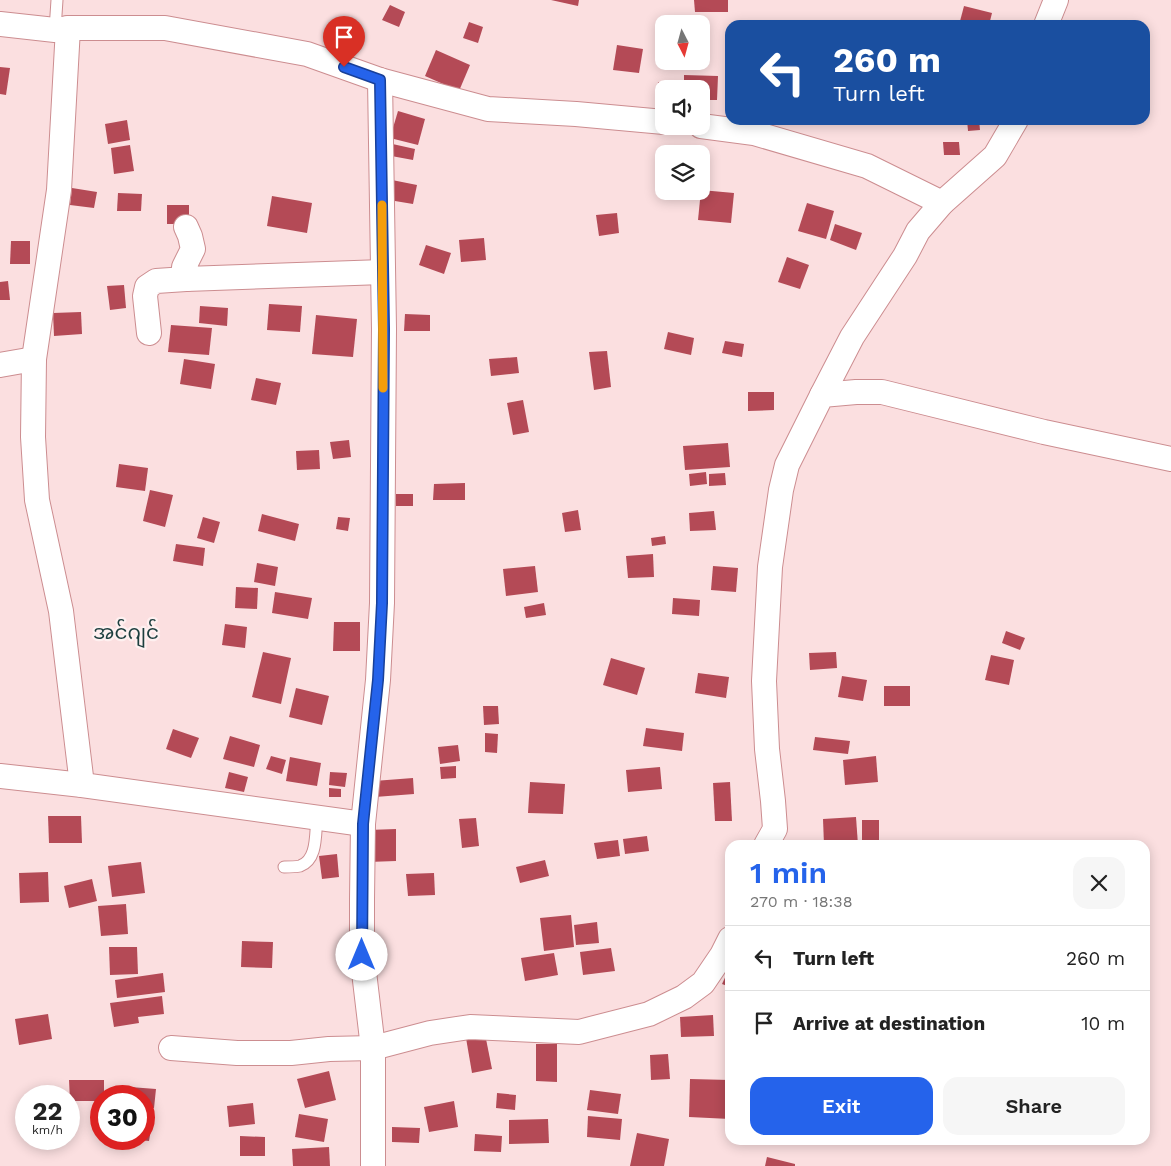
<!DOCTYPE html>
<html lang="en">
<head>
<meta charset="utf-8">
<style>
	:root { --surface:#fff; --page:#f6f6f6; --text:#222; --muted:#767676; --line:#e0e0e0; --accent:#2563eb }
	body { margin:0; font-family:"Work Sans","Noto Sans Myanmar",sans-serif; background:var(--page); color:var(--text); height:100vh; display:flex; flex-direction:column; font-size:19px; white-space:nowrap }
	* { box-sizing:border-box; margin:0 }
	p { font-size:16px; color:var(--muted) }
	.icon { flex:none; width:28px; height:28px; fill:none; stroke:currentColor; stroke-width:2; stroke-linecap:round; stroke-linejoin:round }
	.map { position:relative; flex:1; overflow:hidden }
	.drawer { position:absolute; left:725px; top:840px; width:425px; height:305px; display:flex; flex-direction:column; background:var(--surface); border-radius:15px; box-shadow:0 2px 12px #0003 }
	.drawer>* { flex:none }
	.banner { position:absolute; left:725px; top:20px; width:425px; height:105px; border-radius:15px; box-shadow:0 2px 12px #0003; background:#1a4fa0; color:#fff; overflow:hidden }
	.needle { width:32px; rotate:174deg }
	.controls { position:absolute; left:655px; top:15px; display:grid; gap:10px }
	.controls a { display:grid; place-items:center; width:55px; height:55px; border-radius:10px; background:var(--surface); box-shadow:0 2px 12px #0003; font-size:25px }
	.speed { position:absolute; left:15px; top:1085px; display:flex; gap:10px; font-size:25px; font-weight:700; text-align:center }
	.speed>* { display:grid; place-content:center; width:65px; height:65px; border-radius:50%; background:var(--surface); box-shadow:0 2px 12px #0003; line-height:1 }
	.speed small { font-size:12px; font-weight:400 }
	.speed .limit { border:8px solid #d22; background:#fff; color:#111 }
	.pin { position:absolute; display:grid; place-items:center; width:42px; height:42px; color:#fff; margin:-51px -21px; border-radius:50% 50% 50% 0; rotate:-45deg; box-shadow:0 0 5px #0007 }
	.pin .icon { rotate:45deg }
	.me { position:absolute; width:55px; margin:-28px; rotate:0deg; stroke-linejoin:round; filter:drop-shadow(0 0 4px #0008) }
	.turn { display:flex; align-items:center; gap:18px; height:105px; padding:0 25px; font-size:22px }
	.turn .icon { width:65px; height:65px; stroke-width:2.5 }
	.turn b { display:block; font-size:35px; line-height:42px }
	.round { display:grid; place-items:center; flex:none; width:52px; height:52px; border-radius:15px; background:var(--page) }
	.headline { display:flex; align-items:center; justify-content:space-between; height:85px; padding:0 25px }
	h1 { font-size:30px; font-weight:600; line-height:38px; color:var(--accent) }
	.cta { display:flex; gap:10px; margin-top:auto; padding:10px 25px }
	.cta a { flex:1; height:58px; border-radius:15px; background:var(--accent); color:#fff; font-size:20px; font-weight:600; line-height:58px; text-align:center }
	.cta a+a { background:var(--page); color:var(--text) }
	ul { padding:0; list-style:none }
	li { display:flex; align-items:center; gap:15px; height:65px; padding:0 25px; border-top:1px solid var(--line) }
	li div { flex:1 }
	li b { display:block; font-size:19px }
	li em { font-style:normal }
	.map>svg:first-child { display:block }
</style>
</head>
<body>
<div class="map">
<svg width="1171" height="1166" viewBox="0 0 1171 1166">
	<rect width="100%" height="100%" fill="#fbdfe0"/>
	<g fill="#b44a56">
		<path d="M551,0H579L578,6Z"/>
		<path d="M694,0H728V12H695Z"/>
		<path d="M390,5L405,12L399,27L382,20Z"/>
		<path d="M964,6L992,13L989,25H959Z"/>
		<path d="M683,16V24H662V17Z"/>
		<path d="M469,22L483,27L478,43L463,38Z"/>
		<path d="M617,45L643,49L639,73L613,70Z"/>
		<path d="M436,50L470,65L459,91L425,76Z"/>
		<path d="M0,67L10,68L6,95L0,94Z"/>
		<path d="M684,75L718,76L717,100H701V89H684Z"/>
		<path d="M658,82L678,84L677,89H664V97L657,96Z"/>
		<path d="M398,111L425,119L418,145L390,138Z"/>
		<path d="M127,120L130,140L108,144L105,124Z"/>
		<path d="M967,120H979L980,130L968,131Z"/>
		<path d="M943,142H959L960,155H944Z"/>
		<path d="M388,143L415,149L413,160L386,155Z"/>
		<path d="M130,145L134,171L114,174L111,148Z"/>
		<path d="M392,180L417,185L413,204L389,200Z"/>
		<path d="M72,188L97,192L94,208L70,205Z"/>
		<path d="M701,190L734,193L731,223L698,220Z"/>
		<path d="M118,193L142,194L141,211H117Z"/>
		<path d="M272,196L312,203L307,233L267,226Z"/>
		<path d="M807,203L834,211L826,239L798,231Z"/>
		<rect x="167" y="205" width="22" height="19"/>
		<path d="M617,213L619,233L599,236L596,215Z"/>
		<path d="M835,224L862,233L856,250L830,240Z"/>
		<path d="M484,238L486,260L461,262L459,240Z"/>
		<path d="M11,241H30V264H10Z"/>
		<path d="M426,245L451,253L444,274L419,265Z"/>
		<path d="M787,257L809,265L800,289L778,282Z"/>
		<path d="M8,281L10,300H0V282Z"/>
		<path d="M124,285L126,308L110,310L107,286Z"/>
		<path d="M269,304L302,306L300,332L267,330Z"/>
		<path d="M200,306L228,308L227,326L199,323Z"/>
		<path d="M81,312L82,334L54,336L53,313Z"/>
		<path d="M405,314L430,315V331H404Z"/>
		<path d="M316,315L357,319L353,357L312,354Z"/>
		<path d="M171,325L212,328L209,355L168,352Z"/>
		<path d="M668,332L694,338L691,355L664,349Z"/>
		<path d="M725,341L744,344L742,357L722,353Z"/>
		<path d="M607,351L611,387L594,390L589,352Z"/>
		<path d="M517,357L519,373L491,376L489,359Z"/>
		<path d="M184,359L215,364L211,389L180,384Z"/>
		<path d="M256,378L281,383L276,405L251,400Z"/>
		<path d="M748,392H774V410L748,411Z"/>
		<path d="M523,400L529,432L513,435L507,403Z"/>
		<path d="M349,440L351,457L333,459L330,442Z"/>
		<path d="M728,443L730,467L685,470L683,446Z"/>
		<path d="M319,450L320,469L297,470L296,451Z"/>
		<path d="M119,464L148,468L145,491L116,487Z"/>
		<path d="M706,472L707,484L690,486L689,474Z"/>
		<path d="M725,473L726,485L709,486V474Z"/>
		<path d="M465,483V500H433L434,484Z"/>
		<path d="M150,490L173,495L165,527L143,521Z"/>
		<rect x="396" y="494" width="17" height="12"/>
		<path d="M578,510L581,530L565,532L562,513Z"/>
		<path d="M714,511L716,530L690,531L689,513Z"/>
		<path d="M262,514L299,524L295,541L258,531Z"/>
		<path d="M203,517L220,522L214,543L197,538Z"/>
		<path d="M338,517L350,518L348,531L336,529Z"/>
		<path d="M665,536L666,544L652,546L651,538Z"/>
		<path d="M176,544L205,548L203,566L173,561Z"/>
		<path d="M653,554L654,577L628,578L626,556Z"/>
		<path d="M257,563L278,567L275,586L254,582Z"/>
		<path d="M535,566L538,592L506,596L503,569Z"/>
		<path d="M713,566L738,568L736,592L711,590Z"/>
		<path d="M236,587L258,588L257,609L235,608Z"/>
		<path d="M275,592L312,598L308,619L272,613Z"/>
		<path d="M673,598L700,600L699,616L672,614Z"/>
		<path d="M544,603L546,615L526,618L524,607Z"/>
		<path d="M334,622H360V651H333Z"/>
		<path d="M225,624L247,627L245,648L222,645Z"/>
		<path d="M1006,631L1025,638L1020,650L1002,643Z"/>
		<path d="M263,652L291,658L281,704L252,697Z"/>
		<path d="M836,652L837,668L810,670L809,653Z"/>
		<path d="M991,655L1014,660L1009,685L985,680Z"/>
		<path d="M611,658L645,668L637,695L603,685Z"/>
		<path d="M698,673L729,677L726,698L695,693Z"/>
		<path d="M842,676L867,680L863,701L838,697Z"/>
		<rect x="884" y="686" width="26" height="20"/>
		<path d="M296,688L329,696L322,725L289,717Z"/>
		<path d="M483,706H498L499,724L484,725Z"/>
		<path d="M646,728L684,733L682,751L643,746Z"/>
		<path d="M173,729L199,738L191,758L166,749Z"/>
		<path d="M485,733L498,734L497,753L485,752Z"/>
		<path d="M230,736L260,745L254,767L223,759Z"/>
		<path d="M815,737L850,741L848,754L813,750Z"/>
		<path d="M458,745L460,761L440,764L438,747Z"/>
		<path d="M271,756L286,760L282,774L266,769Z"/>
		<path d="M876,756L878,782L845,785L843,760Z"/>
		<path d="M290,757L321,763L317,786L286,781Z"/>
		<path d="M456,766V778L441,779L440,767Z"/>
		<path d="M660,767L662,789L628,792L626,770Z"/>
		<path d="M229,772L248,777L244,792L225,788Z"/>
		<path d="M330,772L347,773L345,787L329,785Z"/>
		<path d="M413,778L414,794L375,797L374,781Z"/>
		<path d="M530,782L565,784L563,814L528,813Z"/>
		<path d="M730,782L732,821H715L713,783Z"/>
		<path d="M329,788L341,789V797H329Z"/>
		<path d="M48,816H81L82,843H49Z"/>
		<path d="M856,817L858,845H824L823,819Z"/>
		<path d="M476,818L479,846L462,848L459,819Z"/>
		<rect x="862" y="820" width="17" height="21"/>
		<path d="M396,829V861L368,862V830Z"/>
		<path d="M647,836L649,851L625,854L623,839Z"/>
		<path d="M618,840L620,856L597,859L594,843Z"/>
		<path d="M337,854L339,877L322,879L319,856Z"/>
		<path d="M545,860L549,876L520,883L516,867Z"/>
		<path d="M141,862L145,893L112,897L108,866Z"/>
		<path d="M48,872L49,902L20,903L19,873Z"/>
		<path d="M434,873L435,895L408,896L406,874Z"/>
		<path d="M92,879L97,901L69,908L64,886Z"/>
		<path d="M126,904L128,934L101,936L98,906Z"/>
		<path d="M571,915L574,947L544,951L540,918Z"/>
		<path d="M597,922L599,943L576,945L574,925Z"/>
		<path d="M242,941L273,942L272,968L241,967Z"/>
		<path d="M109,947H137L138,974L110,975Z"/>
		<path d="M611,948L615,971L583,975L580,952Z"/>
		<path d="M554,953L558,975L525,981L521,958Z"/>
		<path d="M730,967V987L722,984Z"/>
		<path d="M163,973L165,992L117,998L115,980Z"/>
		<path d="M162,996L164,1014L138,1017L139,1023L114,1027L110,1003Z"/>
		<path d="M48,1014L52,1039L19,1045L15,1019Z"/>
		<path d="M713,1015L714,1036L681,1037L680,1017Z"/>
		<path d="M485,1034L492,1069L472,1073L466,1038Z"/>
		<path d="M536,1044H557V1082L536,1081Z"/>
		<path d="M668,1054L670,1079L651,1080L650,1055Z"/>
		<path d="M329,1071L336,1100L305,1108L297,1079Z"/>
		<path d="M690,1079L730,1080V1119L689,1117Z"/>
		<path d="M69,1080H104V1096H101V1101H70Z"/>
		<path d="M130,1087L156,1089L154,1108L144,1107V1096H129Z"/>
		<path d="M590,1090L621,1094L618,1114L587,1110Z"/>
		<path d="M497,1093L516,1095L515,1110L496,1108Z"/>
		<path d="M454,1101L458,1127L429,1132L424,1107Z"/>
		<path d="M253,1103L255,1124L229,1127L227,1106Z"/>
		<path d="M299,1114L328,1119L324,1142L295,1137Z"/>
		<path d="M144,1116L153,1117L149,1141L139,1140L144,1139Z"/>
		<path d="M588,1116L622,1119L620,1140L587,1137Z"/>
		<path d="M548,1119L549,1143L509,1144V1120Z"/>
		<path d="M392,1127L420,1128L419,1143L392,1142Z"/>
		<path d="M637,1133L669,1139L664,1166H630Z"/>
		<path d="M475,1134L502,1136L501,1152L474,1151Z"/>
		<path d="M240,1136L265,1137V1156H240Z"/>
		<path d="M329,1147L330,1166H293L292,1149Z"/>
		<path d="M767,1157L795,1164V1166H765Z"/>
	</g>
	<g fill="none" stroke-linecap="round" stroke-linejoin="round">
		<g stroke="#cc8d90" stroke-width="13">
			<g id="service">
				<path d="M55,30L57,0"/>
				<path d="M284,867C289,867 295,867 300,866C318,860 315,833 317,818"/>
			</g>
		</g>
		<g stroke="#cc8d90" stroke-width="26">
			<g id="minor">
				<path d="M0,24L55,30L68,28H165L307,54L380,80L488,109L576,114L664,122"/>
				<path d="M1046,25L1056,0"/>
				<path d="M68,28L59,190L34,359L33,437L37,500L61,611L82,785"/>
				<path d="M701,126L754,133L867,166L942,203"/>
				<path d="M186,227L190,236L193,249L184,267L186,279L383,272"/>
				<path d="M149,333L145,296L147,287L156,281L186,279"/>
				<path d="M0,365L34,359"/>
				<path d="M822,395L852,337L905,256L918,231L942,203L995,156L1016,120"/>
				<path d="M0,776L82,785L363,824"/>
				<path d="M766,845L775,829L773,801L767,749L764,681L770,567L781,490L787,465L822,395L856,392H882L1044,432L1171,459"/>
				<path d="M171,1048L237,1053H291L329,1049L373,1048L430,1033L470,1027L579,1032L649,1014L684,997L703,983L722,955L730,939"/>
				<path d="M373,1166V1048L362,955V899L363,824L378,680L382,603L384,329L380,80"/>
			</g>
		</g>
		<use href="#service" stroke="#fff" stroke-width="11"/>
		<use href="#minor" stroke="#fff" stroke-width="24"/>
	</g>
	<g fill="none" stroke-linecap="round" stroke-linejoin="round">
		<g stroke="#184099" stroke-width="12">
			<path id="route" d="M344,67L380,80L384,329L382,603L378,680L363,824L362,955"/>
		</g>
		<use href="#route" stroke="#2563eb" stroke-width="9"/>
		<path stroke="#f59e0b" stroke-width="9" d="M382,205L383,388"/>
	</g>
	<g text-anchor="middle" stroke-width="4.5" stroke-linejoin="round" paint-order="stroke">
		<g font-size="20" fill="#1c3e3e" stroke="#fef0f0">
			<text x="126" y="639">အင်ဂျင်</text>
		</g>
	</g>
</svg>
<div class="controls">
<a><svg class="needle" viewBox="-14 -14 28 28"><path d="M0-13l5 13h-10z" fill="#e53935"/><path d="M0 13l5-13h-10z" fill="#767676"/></svg></a>
<a><svg class="icon" aria-label="sound" viewBox="0 0 24 24"><path d="M4 9h4l5-4v14l-5-4H4zM17 9q2 3 0 6"/></svg></a>
<a><svg class="icon" aria-label="layers" viewBox="0 0 24 24"><path d="M12 4l9 5-9 5-9-5zM3 14l9 5 9-5"/></svg></a>
</div>
<div class="speed"><div>22<small>km/h</small></div><div class="limit">30</div></div>
<div class="pin" style="left:344px;top:67px;background:#d93025"><svg class="icon" aria-label="arrive" viewBox="0 0 24 24"><path d="M6 21V4h12l-3 4 3 4H6"/></svg></div>
<svg class="me" style="left:362px;top:955px" viewBox="-20 -20 40 40"><circle r="19" fill="#fff"/><path d="M0-13L10 11 0 6-10 11z" fill="#2563eb"/></svg>
<div class="banner">
<div class="turn"><svg class="icon" aria-label="left" viewBox="0 0 24 24"><path d="M17 20v-9H6M10 6l-5 5 5 5"/></svg><div><b>260 m</b>Turn left</div></div>
</div>
<section class="drawer">
<div class="headline"><div><h1>1 min</h1><p>270 m · 18:38</p></div><a class="round"><svg class="icon" aria-label="close" viewBox="0 0 24 24"><path d="M6 6l12 12M18 6L6 18"/></svg></a></div>
<ul>
<li><svg class="icon" aria-label="left" viewBox="0 0 24 24"><path d="M17 20v-9H6M10 6l-5 5 5 5"/></svg><div><b>Turn left</b></div><em>260 m</em></li>
<li><svg class="icon" aria-label="arrive" viewBox="0 0 24 24"><path d="M6 21V4h12l-3 4 3 4H6"/></svg><div><b>Arrive at destination</b></div><em>10 m</em></li>
</ul>
<div class="cta"><a>Exit</a><a>Share</a></div>
</section>
</div>
</body>
</html>
